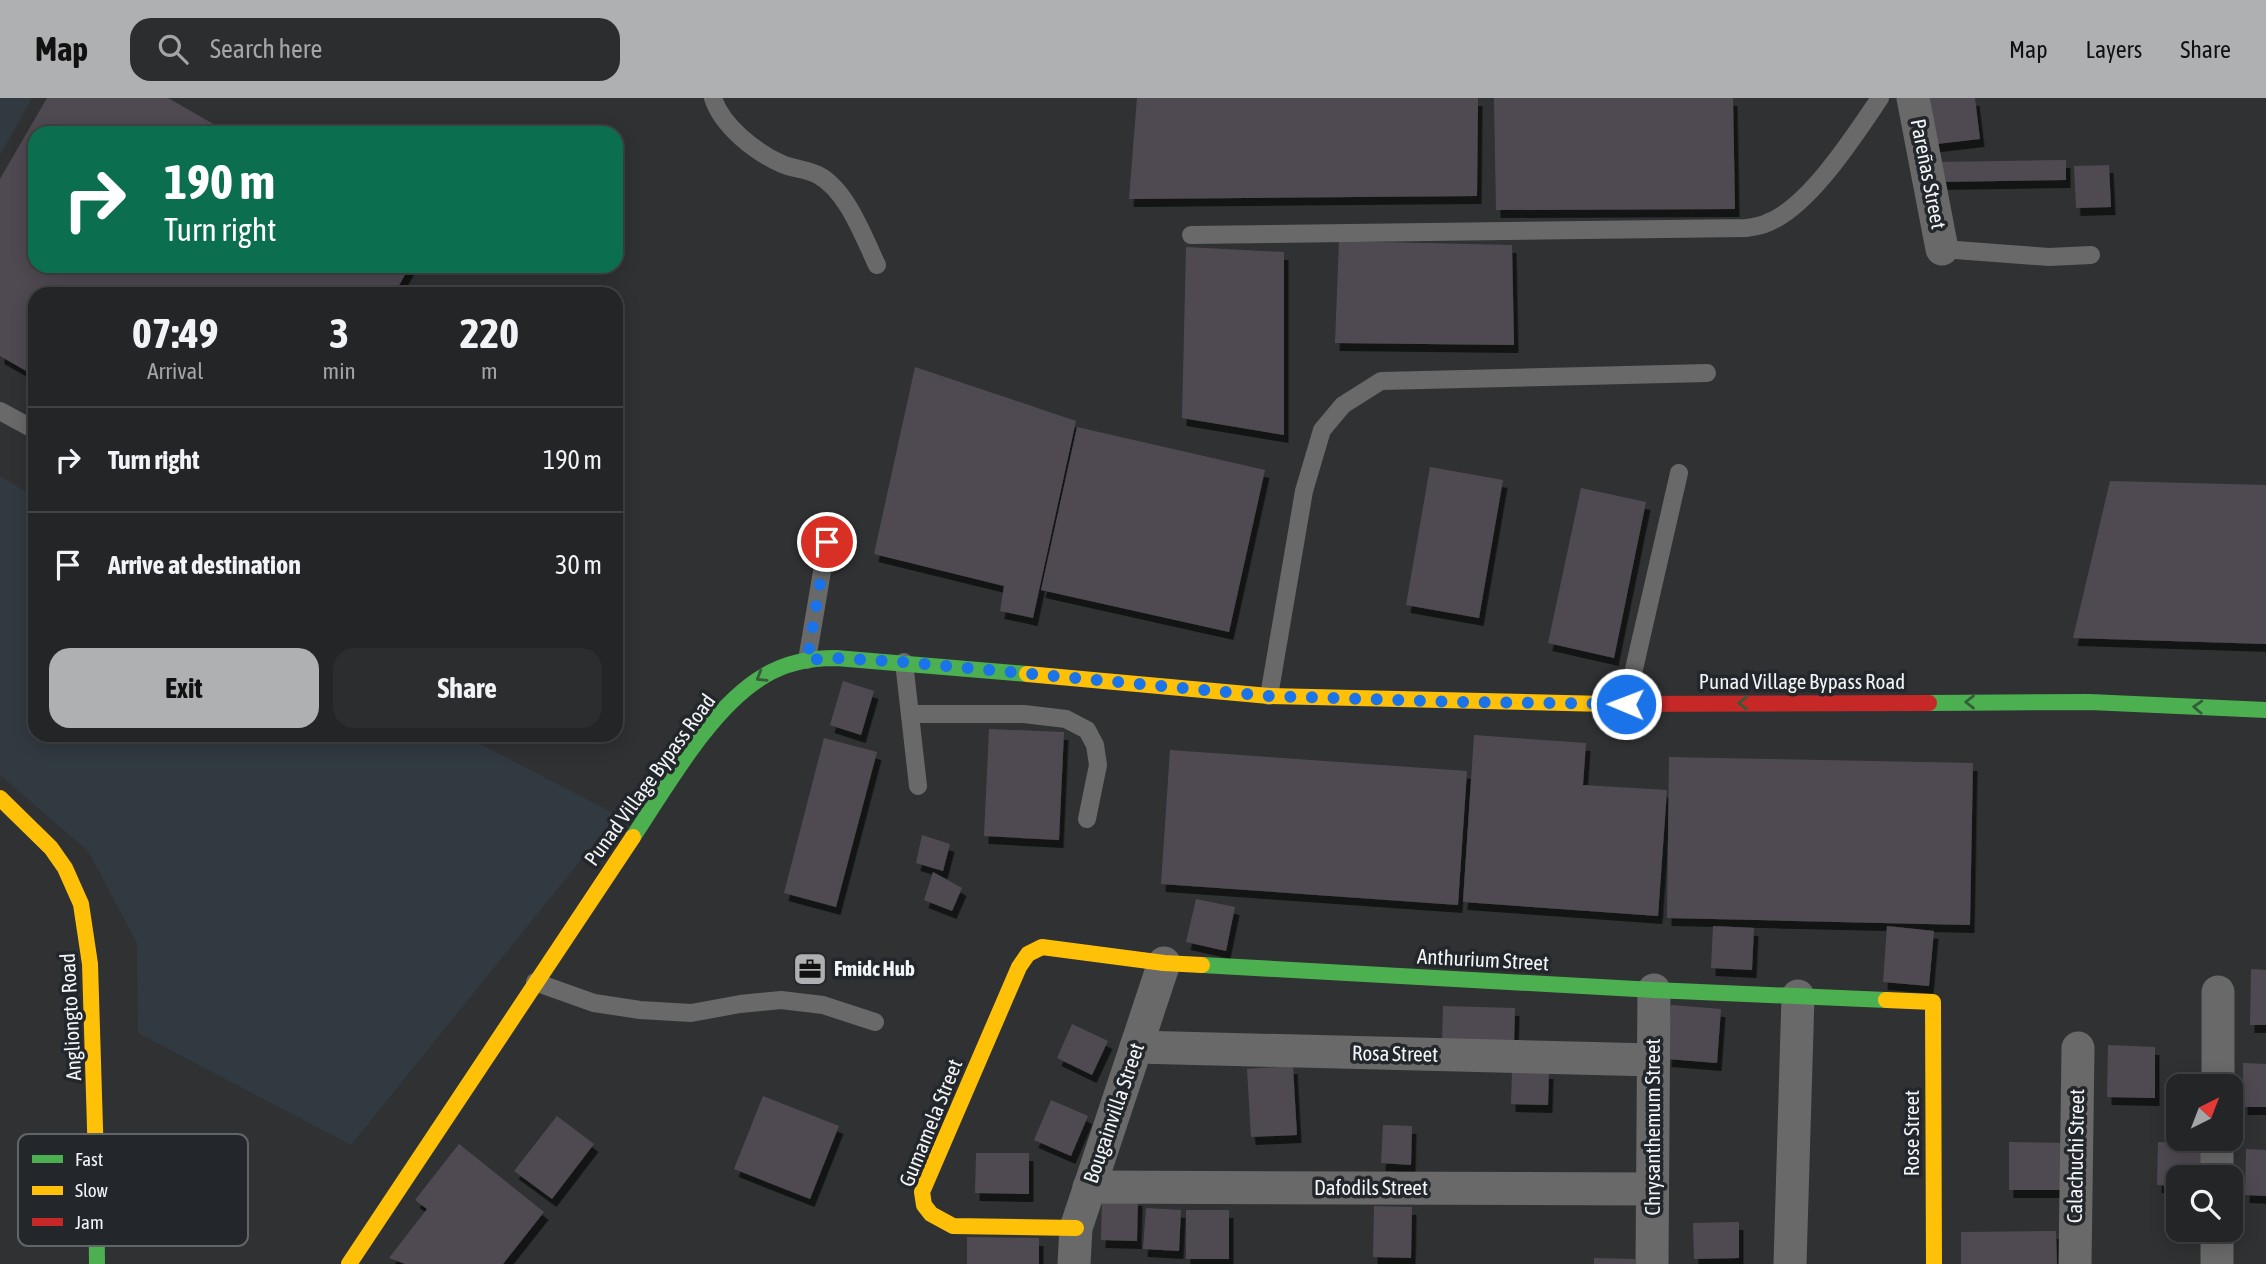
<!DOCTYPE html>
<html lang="en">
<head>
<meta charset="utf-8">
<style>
	:root { --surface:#232526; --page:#2b2d2e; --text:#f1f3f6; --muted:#a3a5a7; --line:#404243; --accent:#aeb0b2 }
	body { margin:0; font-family:"Asap Condensed",sans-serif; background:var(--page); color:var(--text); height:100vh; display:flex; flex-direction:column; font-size:26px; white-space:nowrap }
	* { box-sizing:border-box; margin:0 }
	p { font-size:23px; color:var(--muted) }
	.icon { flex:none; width:38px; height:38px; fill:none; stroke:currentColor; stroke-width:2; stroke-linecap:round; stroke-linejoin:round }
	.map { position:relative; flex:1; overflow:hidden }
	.side { position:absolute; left:28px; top:189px; width:595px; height:455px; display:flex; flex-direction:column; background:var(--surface); border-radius:21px; box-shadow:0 4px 18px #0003,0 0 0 2px var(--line) }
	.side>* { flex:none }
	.guide { position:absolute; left:28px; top:28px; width:595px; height:147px; border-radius:21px; box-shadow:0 4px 18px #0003,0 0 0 2px var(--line); background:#0b6e4f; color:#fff; overflow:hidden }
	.needle { width:46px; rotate:42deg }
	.controls { position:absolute; left:2166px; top:976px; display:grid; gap:14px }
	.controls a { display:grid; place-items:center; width:77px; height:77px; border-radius:14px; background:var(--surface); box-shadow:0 4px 18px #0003,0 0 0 2px var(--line); font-size:35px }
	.pin { position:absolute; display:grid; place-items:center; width:60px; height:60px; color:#fff; margin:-30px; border:4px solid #fff; border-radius:50%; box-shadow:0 2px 7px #0007 }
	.me { position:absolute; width:77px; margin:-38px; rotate:271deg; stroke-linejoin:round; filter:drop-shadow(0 0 5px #0008) }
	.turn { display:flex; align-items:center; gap:24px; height:147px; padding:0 21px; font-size:32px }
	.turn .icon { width:91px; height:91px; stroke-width:2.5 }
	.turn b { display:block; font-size:49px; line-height:60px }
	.eta { display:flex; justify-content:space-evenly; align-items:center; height:119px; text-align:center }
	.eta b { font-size:42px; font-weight:700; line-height:49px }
	.cta { display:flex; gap:14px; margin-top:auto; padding:14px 21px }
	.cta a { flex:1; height:80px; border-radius:21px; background:var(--accent); color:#111; font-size:28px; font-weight:700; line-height:80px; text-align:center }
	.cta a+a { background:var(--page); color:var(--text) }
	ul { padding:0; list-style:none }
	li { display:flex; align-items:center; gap:21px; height:105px; padding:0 21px; border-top:2px solid var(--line) }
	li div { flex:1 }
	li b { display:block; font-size:26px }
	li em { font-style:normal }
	header { display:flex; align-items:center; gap:42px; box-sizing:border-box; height:98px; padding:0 35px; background:var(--accent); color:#111 }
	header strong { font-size:33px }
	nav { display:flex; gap:38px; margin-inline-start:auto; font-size:24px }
	.search { width:490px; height:63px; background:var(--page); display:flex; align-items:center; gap:18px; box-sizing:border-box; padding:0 24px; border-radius:21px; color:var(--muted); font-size:26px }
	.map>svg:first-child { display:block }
</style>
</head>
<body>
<header>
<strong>Map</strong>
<div class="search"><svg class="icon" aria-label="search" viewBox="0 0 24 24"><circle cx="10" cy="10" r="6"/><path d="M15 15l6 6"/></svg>Search here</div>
<nav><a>Map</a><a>Layers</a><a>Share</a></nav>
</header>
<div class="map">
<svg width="2266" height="1166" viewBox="0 0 2266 1166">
	<defs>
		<filter id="shadow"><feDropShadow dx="4.5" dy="8" stdDeviation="0" flood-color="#0009"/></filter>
	</defs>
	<rect width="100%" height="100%" fill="#2f3133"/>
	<g fill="#323a41">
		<path d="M0,0H32L0,57Z"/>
		<path d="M0,378L35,399V637H463L617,717L351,1047L138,935L137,845L88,753L0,677Z"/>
	</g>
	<g fill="#504a51" filter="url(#shadow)">
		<path d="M47,0H168L229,35H35V168H410L394,196H35V278L0,258V81Z"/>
		<path d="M1137,0H1478L1477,98L1129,101Z"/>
		<path d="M1494,0H1733L1735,111L1496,112Z"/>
		<path d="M1923,0H1975L1980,41L1928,47Z"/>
		<path d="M2066,62V82L1934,84V64Z"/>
		<path d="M2109,67L2111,109L2076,110L2074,68Z"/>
		<path d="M1339,143L1512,147L1514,247L1335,245Z"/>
		<path d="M1186,149L1284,154V337L1182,320Z"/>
		<path d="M915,269L1076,323L1033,520L1000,513L1004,488L874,456Z"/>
		<path d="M1077,329L1265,372L1229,534L1041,492Z"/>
		<path d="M1430,369L1503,382L1479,520L1406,507Z"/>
		<path d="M2110,383L2266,387V546L2073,540Z"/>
		<path d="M1581,390L1646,404L1614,560L1548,545Z"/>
		<path d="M843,583L874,593L861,637L830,627Z"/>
		<path d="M989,631L1064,634L1059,742L984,738Z"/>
		<path d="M1474,637L1586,645L1583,687L1667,692L1658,818L1463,804Z"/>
		<path d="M824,640L877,654L836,809L784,795Z"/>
		<path d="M1170,652L1467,673L1458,807L1161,786Z"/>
		<path d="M1669,659L1973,665L1970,827L1667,820Z"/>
		<path d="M922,737L950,746L943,773L916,765Z"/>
		<path d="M933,774L962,790L952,813L924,802Z"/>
		<path d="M1196,801L1235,809L1226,853L1186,844Z"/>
		<path d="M1713,828L1754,830L1752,872L1711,870Z"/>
		<path d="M1887,828L1934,833L1929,888L1883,884Z"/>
		<path d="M2251,871L2266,872V927H2250Z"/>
		<path d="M1671,907L1721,911L1717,965L1667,961Z"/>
		<path d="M1443,908L1515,910L1514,946L1442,945Z"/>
		<path d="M1072,926L1108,943L1092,977L1057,960Z"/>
		<path d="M2108,947L2155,949V1000L2107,999Z"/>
		<path d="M2243,965L2266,966V1009H2243Z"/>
		<path d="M1293,968L1297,1037L1251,1039L1247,971Z"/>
		<path d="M1512,973H1549L1548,1007L1511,1006Z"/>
		<path d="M763,998L839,1028L810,1101L734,1071Z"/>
		<path d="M1051,1002L1088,1018L1071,1058L1034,1042Z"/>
		<path d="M557,1018L594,1046L552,1101L514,1073Z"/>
		<path d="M1383,1027L1412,1028L1411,1067L1381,1065Z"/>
		<path d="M2009,1044L2067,1045V1092H2009Z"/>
		<path d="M2158,1044L2206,1045L2205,1080H2179V1088L2157,1087Z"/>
		<path d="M459,1046L544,1114L503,1166H405L389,1160L427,1111L415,1102Z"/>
		<path d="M2246,1051L2266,1052V1098L2245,1097Z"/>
		<path d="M976,1055H1029V1096L975,1095Z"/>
		<path d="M1102,1099L1138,1100L1137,1143L1101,1142Z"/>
		<path d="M1374,1108L1412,1109L1411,1160L1373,1159Z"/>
		<path d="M1146,1110L1181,1112L1179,1153L1143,1151Z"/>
		<rect x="1186" y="1112" width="43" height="49"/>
		<path d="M1739,1124V1160L1694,1161L1693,1125Z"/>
		<path d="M2056,1133L2057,1166H1961V1134Z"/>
		<path d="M967,1139L1039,1140V1166H967Z"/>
		<path d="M1594,1160L1635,1161V1166H1594Z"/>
	</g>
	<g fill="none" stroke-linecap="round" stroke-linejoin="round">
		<g stroke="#696969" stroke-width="18">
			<path d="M713,0C722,28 755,54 782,66C793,71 807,71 818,77C847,92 864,140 877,167"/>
			<path d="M1191,137L1746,130C1753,129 1761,128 1767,125C1809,109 1855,37 1880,0"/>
			<path d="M1942,151L2049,159L2091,157"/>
			<path d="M0,313L35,332"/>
			<path d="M807,562L827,444"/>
			<path d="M904,564L918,688"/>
			<path d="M1269,598L1304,393L1322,332L1343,307L1381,283L1707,275"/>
			<path d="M1626,606L1679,375"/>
			<path d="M910,616H1024L1066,621L1087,632L1095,647L1098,667L1087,721"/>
			<path d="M535,884L594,905L640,912L691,915L740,906L781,902L823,907L875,924"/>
		</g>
		<g stroke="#696969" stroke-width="33">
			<path d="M1913,0L1942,151"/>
			<path d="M1136,949L1653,962"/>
			<path d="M2218,989V894"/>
			<path d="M2217,1080V1041"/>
			<path d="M1089,1089L1652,1091"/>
			<path d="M1074,1166L1076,1130L1164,865"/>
			<path d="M1652,1166L1654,892"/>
			<path d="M1790,1166L1798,898"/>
			<path d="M2075,1166L2078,950"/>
			<path d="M2217,1166V1132"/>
		</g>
		<g stroke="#4caf50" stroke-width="16">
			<path d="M1929,605L2090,604L2266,612"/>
			<path d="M633,739C667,688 711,609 764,578C785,565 811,560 836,560L1027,576"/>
			<path d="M1202,867L1654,892L1886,902"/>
			<path d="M96,1062L97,1166"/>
		</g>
		<g stroke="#ffc107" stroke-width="16">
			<path d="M1027,576L1269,598L1606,606"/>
			<path d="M0,700L51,750L65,770L81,806L90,866L96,1062"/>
			<path d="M1886,902L1933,904L1934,1166"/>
			<path d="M1076,1130L953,1128L931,1116L924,1107L922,1094L1019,869L1028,856L1042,849L1164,865L1202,867"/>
			<path d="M349,1166L633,739"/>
		</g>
		<path stroke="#c62828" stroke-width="16" d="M1606,606L1929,605"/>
	</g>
	<defs><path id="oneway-chevron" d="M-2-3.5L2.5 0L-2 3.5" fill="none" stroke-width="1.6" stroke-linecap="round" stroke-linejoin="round" transform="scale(1.75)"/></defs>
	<g stroke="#335d3a">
		<use href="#oneway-chevron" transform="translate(761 579) rotate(149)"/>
		<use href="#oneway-chevron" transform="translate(1970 604) rotate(180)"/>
		<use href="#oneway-chevron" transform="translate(1743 605) rotate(180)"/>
		<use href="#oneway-chevron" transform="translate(2198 609) rotate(-177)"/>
	</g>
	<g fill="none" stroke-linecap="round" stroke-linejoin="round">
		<path stroke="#1a73e8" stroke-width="12" stroke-dasharray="0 21.6" d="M827,444L807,562L835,560L904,564L1269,598L1461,604L1626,606"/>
	</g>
	<defs>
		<g id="office-square" transform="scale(1.75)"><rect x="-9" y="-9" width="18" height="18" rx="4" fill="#aeb0b2" stroke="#23272b"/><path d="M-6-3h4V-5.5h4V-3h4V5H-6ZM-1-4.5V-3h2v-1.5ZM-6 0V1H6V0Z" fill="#111"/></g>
	</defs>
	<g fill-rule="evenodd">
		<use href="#office-square" x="810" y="871"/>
	</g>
	<g text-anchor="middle" stroke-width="7" stroke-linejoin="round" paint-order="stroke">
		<g font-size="21" fill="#f2f5f7" stroke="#23272b">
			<text transform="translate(1928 76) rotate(79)" y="7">Pareñas Street</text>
			<text x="1802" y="591">Punad Village Bypass Road</text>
			<text transform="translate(650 682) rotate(-54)" y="7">Punad Village Bypass Road</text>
			<text transform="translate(1483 862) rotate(3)" y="7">Anthurium Street</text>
			<text transform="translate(71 919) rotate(-93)" y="7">Angliongto Road</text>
			<text transform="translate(1395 956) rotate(1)" y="7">Rosa Street</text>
			<text transform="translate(1114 1015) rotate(-71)" y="7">Bougainvilla Street</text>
			<text transform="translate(931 1025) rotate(-68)" y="7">Gumamela Street</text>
			<text transform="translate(1653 1029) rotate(-90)" y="7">Chrysanthemum Street</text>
			<text transform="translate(1912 1035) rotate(-90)" y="7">Rose Street</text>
			<text transform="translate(2076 1058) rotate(-89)" y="7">Calachuchi Street</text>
			<text x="1371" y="1097">Dafodils Street</text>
		</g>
		<g font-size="21" font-weight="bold" fill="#f2f5f7" stroke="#23272b" text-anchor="start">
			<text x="834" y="878">Fmidc Hub</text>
		</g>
	</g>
	<rect x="18" y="1036" width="230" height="112" rx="10" fill="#23272b" stroke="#616568" stroke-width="2"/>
	<rect x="32" y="1057" width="31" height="8" fill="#4caf50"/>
	<rect x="32" y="1088" width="31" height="9" fill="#ffc107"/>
	<rect x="32" y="1120" width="31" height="8" fill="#c62828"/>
	<g font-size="19" fill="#f2f5f7">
		<text x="75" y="1068">Fast</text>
		<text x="75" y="1099">Slow</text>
		<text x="75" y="1131">Jam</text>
	</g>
</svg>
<div class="controls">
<a><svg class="needle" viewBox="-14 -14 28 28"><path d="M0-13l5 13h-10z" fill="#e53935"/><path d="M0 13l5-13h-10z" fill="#a3a5a7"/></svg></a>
<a><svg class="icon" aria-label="search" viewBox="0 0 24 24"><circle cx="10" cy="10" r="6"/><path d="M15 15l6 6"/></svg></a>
</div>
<div class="pin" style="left:827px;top:444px;background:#d93025"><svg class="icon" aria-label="arrive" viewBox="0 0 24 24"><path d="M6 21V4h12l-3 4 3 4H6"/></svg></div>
<svg class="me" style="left:1626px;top:606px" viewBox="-20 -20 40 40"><circle r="17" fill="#1a73e8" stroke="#fff" stroke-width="3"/><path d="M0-11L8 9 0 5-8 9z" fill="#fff"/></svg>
<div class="guide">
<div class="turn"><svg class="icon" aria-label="right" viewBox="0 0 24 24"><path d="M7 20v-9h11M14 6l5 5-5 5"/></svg><div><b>190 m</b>Turn right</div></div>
</div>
<section class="side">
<div class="eta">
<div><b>07:49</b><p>Arrival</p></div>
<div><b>3</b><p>min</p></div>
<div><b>220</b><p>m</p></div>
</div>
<ul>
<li><svg class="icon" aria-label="right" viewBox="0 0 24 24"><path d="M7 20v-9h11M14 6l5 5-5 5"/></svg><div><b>Turn right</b></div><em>190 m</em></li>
<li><svg class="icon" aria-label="arrive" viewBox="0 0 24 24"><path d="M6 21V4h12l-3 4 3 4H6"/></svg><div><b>Arrive at destination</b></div><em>30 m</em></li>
</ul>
<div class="cta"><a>Exit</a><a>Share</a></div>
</section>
</div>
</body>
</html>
